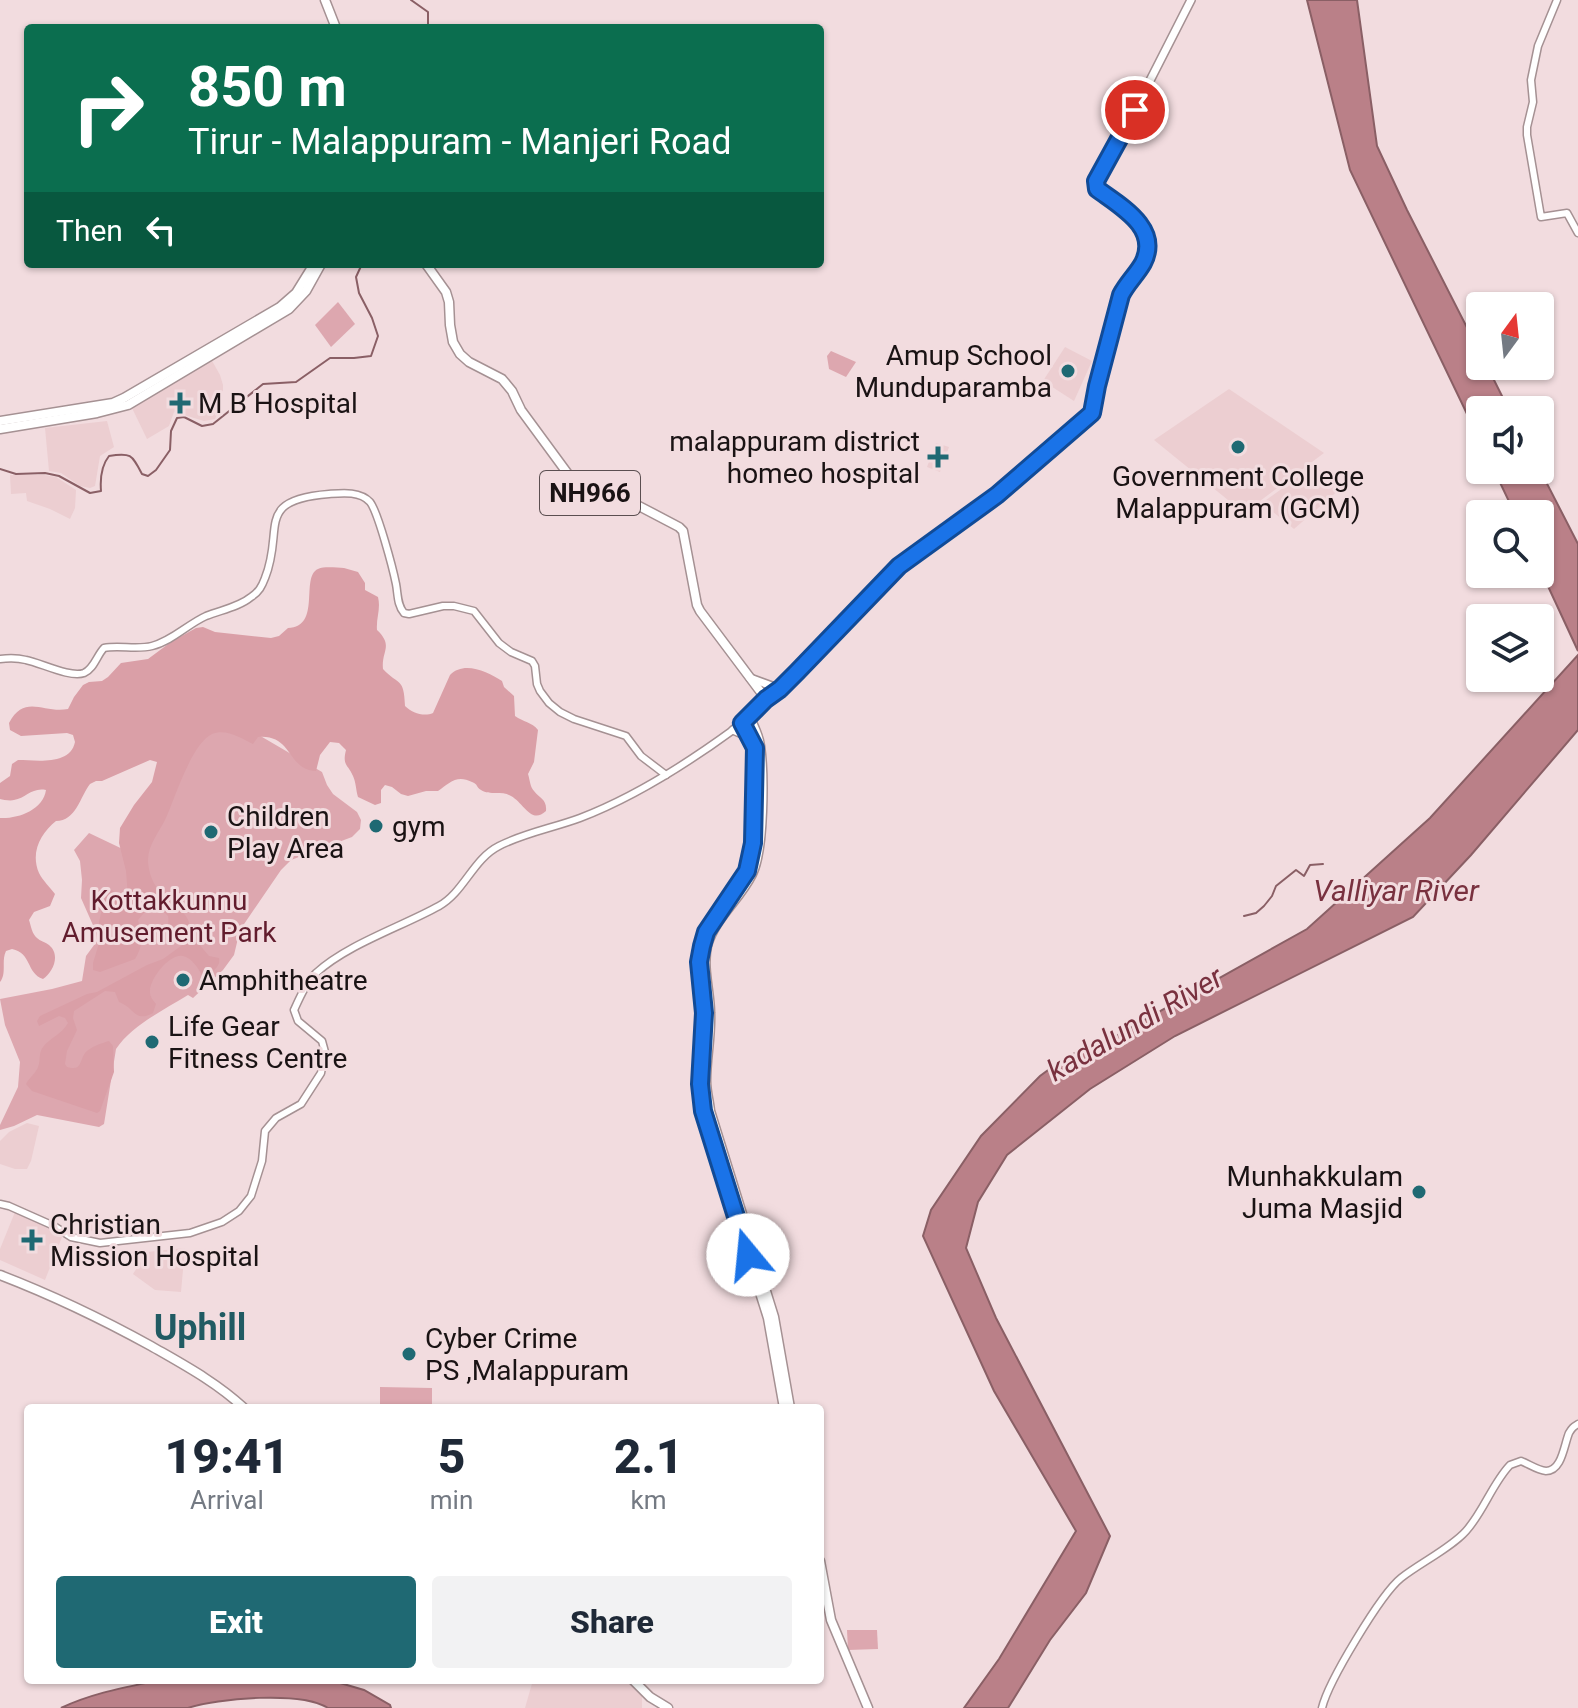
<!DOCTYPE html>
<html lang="en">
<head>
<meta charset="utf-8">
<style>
	:root { --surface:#fff; --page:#f2f2f3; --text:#1f2937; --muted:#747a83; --accent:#1f6973 }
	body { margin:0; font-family:Roboto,sans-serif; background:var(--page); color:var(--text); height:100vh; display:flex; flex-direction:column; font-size:30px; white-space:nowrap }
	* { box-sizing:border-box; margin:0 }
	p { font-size:26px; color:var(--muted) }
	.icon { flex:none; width:44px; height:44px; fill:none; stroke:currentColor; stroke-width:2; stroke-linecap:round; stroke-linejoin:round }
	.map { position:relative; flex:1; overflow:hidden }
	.details { position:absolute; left:24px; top:1404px; width:800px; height:280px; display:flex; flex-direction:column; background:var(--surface); border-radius:8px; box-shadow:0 2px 6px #0004 }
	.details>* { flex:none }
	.banner { position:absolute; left:24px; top:24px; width:800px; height:244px; border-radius:8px; box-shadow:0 2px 6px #0004; background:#0b6e4f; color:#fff; overflow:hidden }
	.needle { width:52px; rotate:15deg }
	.tools { position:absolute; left:1466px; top:292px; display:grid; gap:16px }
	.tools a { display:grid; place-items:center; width:88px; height:88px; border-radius:8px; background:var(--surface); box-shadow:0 2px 6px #0004; font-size:40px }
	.pin { position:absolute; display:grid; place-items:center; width:68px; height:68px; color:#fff; margin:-34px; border:4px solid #fff; border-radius:50%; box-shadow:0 2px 8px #0007 }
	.me { position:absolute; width:88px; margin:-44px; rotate:343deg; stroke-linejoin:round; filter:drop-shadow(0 0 6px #0008) }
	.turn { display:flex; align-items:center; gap:28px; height:168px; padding:0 32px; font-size:36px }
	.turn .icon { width:104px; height:104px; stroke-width:2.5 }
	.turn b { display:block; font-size:56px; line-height:68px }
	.then { display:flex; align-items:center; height:76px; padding:0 32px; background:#0003; gap:16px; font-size:30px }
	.eta { display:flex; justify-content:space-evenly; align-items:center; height:136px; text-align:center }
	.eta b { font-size:48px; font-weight:800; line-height:56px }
	.action { display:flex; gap:16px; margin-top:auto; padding:16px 32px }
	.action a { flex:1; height:92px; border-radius:8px; background:var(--accent); color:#fff; font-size:32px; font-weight:800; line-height:92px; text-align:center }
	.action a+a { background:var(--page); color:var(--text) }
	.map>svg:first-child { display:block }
</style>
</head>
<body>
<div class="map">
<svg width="1578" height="1708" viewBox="0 0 1578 1708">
	<rect width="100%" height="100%" fill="#f2dcdf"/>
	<g fill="#ecced1">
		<path d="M1065,347L1092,361L1074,401L1043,381Z"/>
		<path d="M211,359L220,375L223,385V399L215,419L204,421L174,412L169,426L147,439L132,408Z"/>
		<path d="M1229,389L1324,453L1244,513L1154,440Z"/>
		<path d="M107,421L114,447L100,456L95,486L90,488L80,486L61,473L49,471L45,428Z"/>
		<path d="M936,443L949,447L940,472L927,467Z"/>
		<path d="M1312,467L1324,472L1340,489L1294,529L1262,503Z"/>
		<path d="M10,475H44L56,477L76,490L75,508L70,519L50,509L27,501L26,493L11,494Z"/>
		<path d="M27,1123L39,1126L31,1161L27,1169H15L0,1164V1141L9,1132Z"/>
		<path d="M15,1212L64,1232L45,1280L0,1260V1249Z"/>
		<path d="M91,1219L117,1220V1232L84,1231V1224H91Z"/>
		<path d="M185,1248L181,1292L155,1290L133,1274L147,1252Z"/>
		<path d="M533,1680H625L642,1695V1708H525Z"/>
	</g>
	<g fill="#dda7af">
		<path d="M338,302L355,324L331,347L315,325Z"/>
		<path d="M831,351L856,362L846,377L829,369L827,356Z"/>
		<path d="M240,724L322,772L327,785L333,794L357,812L361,820L360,829L352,837L291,860L281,870L240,930L234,955L223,970L193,998L188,995C164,1010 132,1025 116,1049L104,1124L99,1127L37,1115L14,1126L0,1130V1125L18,1087L20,1062L5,1025L0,999L52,989L82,981L86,956L97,941L96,932L81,898L82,880L80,861L74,850L89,833L131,853L202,730Z"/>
		<path d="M380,1387L432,1388V1408H380Z"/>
		<path d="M847,1630H877L878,1649L848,1650Z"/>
	</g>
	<g fill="#da9fa7">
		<path d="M344,568L358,572L365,583V590L378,597C381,609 376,618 377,630C394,646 381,651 383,669C399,686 404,677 405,706C412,713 424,717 433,713L450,675C464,660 488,672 502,681L504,687L514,696L515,716C523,722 532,722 538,730L534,762L528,774C530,780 530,787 534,791C540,799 547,799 546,811C531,825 524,803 511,796C502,790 490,796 481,790C475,786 479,785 472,782C457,774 449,783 438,791H426L408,796L401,794L392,787L385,785L381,790V803L375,805L358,797C356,791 356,782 353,776C348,764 342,766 346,750L339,743L330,742L320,755L316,771C287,770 293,734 258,737L253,744C241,738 226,728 212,734C191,744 175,799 165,820C159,832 148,845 148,860C148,871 153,886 162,893C181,912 210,927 167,942L163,941C164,931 170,927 168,916L158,906L148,908L138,920C142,936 144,944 135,959L100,972L93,970V963L100,940L99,922L106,892L112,890L123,899L127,900L128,897L126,871L119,843L120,828L134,805L152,782L157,762L150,760L102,781H96L90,784C80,797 76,821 56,821C41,833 30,852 39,873C43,881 50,887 55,894L50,906L34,912L29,920C31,926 32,934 37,938C40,941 45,942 49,945C61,955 53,972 43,979C26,973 32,953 12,949L6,951C1,961 7,973 0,982V818C18,819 43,810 46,790C32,787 26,798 14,800C11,801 3,800 0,799V783L10,776L12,764L18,760C36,760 70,766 75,742L73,735L67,733L21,736L10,730L9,723C25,693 44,714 68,709L74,697L83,685L89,682L102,681L108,677L121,663L148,659L171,642L196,628L203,627L215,632L271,638L279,636L288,628C322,627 300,577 318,569C325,566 337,568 344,568Z"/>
		<path d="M188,941L198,943L209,956L219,958C221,967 212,972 205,976L202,975C197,967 193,959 183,956C170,953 149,979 150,992C150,997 153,1000 156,1004L153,1013C135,1023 135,1008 119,1002L115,992L105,991L74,1011L73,1018L77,1030L67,1051L65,1064L67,1067C82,1071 79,1062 85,1053C90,1047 102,1043 109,1041L113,1046L114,1072L100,1111L97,1113L32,1091L26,1084C29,1078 36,1073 38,1067C41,1060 38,1054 43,1047C50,1038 62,1034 68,1023L65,1018L59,1016L39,1026L37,1021L40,1016L87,994L97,992L147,965L163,959Z"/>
	</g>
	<g fill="#ba8088" stroke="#8a5f65" stroke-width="2">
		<path d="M1307,0H1357L1377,146L1407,210L1480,353V366H1487L1509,410H1480V441L1350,170Z"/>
		<path d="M1494,470H1540L1578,544V651L1540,569V514H1515Z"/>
		<path d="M1578,655V730L1471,855L1413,917L1175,1036L1090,1089L1007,1155L978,1202L966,1248L996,1318L1110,1536L1086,1593L1050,1640L1008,1708H964L999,1659L1076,1531L994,1391L923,1236L931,1210L981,1136L1040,1076L1066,1057L1112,1038L1307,929L1430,818Z"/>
		<path d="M160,1680H330L364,1690L390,1705L391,1708H328C302,1691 217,1698 188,1708H61C92,1693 127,1687 160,1680Z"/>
	</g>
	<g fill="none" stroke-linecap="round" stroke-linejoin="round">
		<g stroke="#8a5f65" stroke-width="2">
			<path d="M411,0L428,12V28"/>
			<path d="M0,469L16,474L45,473L59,476L90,493L101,491C100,478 101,466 109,456C131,452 132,455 142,474L148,476L156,470L170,450L171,431L177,418L184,417L202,426L213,424L263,384L296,382L330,358H354L371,356L378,336L372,318L359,293L356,277L362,264"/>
			<path d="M1244,916L1256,913L1264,906L1272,896L1276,886L1296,870L1304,876L1310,865L1323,864"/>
		</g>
		<g stroke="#a59193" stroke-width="9">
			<g id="secondary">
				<path d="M1557,0L1538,46L1531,80L1533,102L1527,127V135L1541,217L1567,213L1578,233"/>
				<path d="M0,659C9,658 18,658 26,660C41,663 70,678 84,673C94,669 97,655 104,648C119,645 137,650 152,646C172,641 188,624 206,616C221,610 239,607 251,597C259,592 262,586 265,578C285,529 253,500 329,494C342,493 360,491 370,502C378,512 393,569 396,584C398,594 397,605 404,613L409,614L443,606H454L474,611L499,643L511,652L532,661L535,666L537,684L540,691L549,703L560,712L574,719L626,736L641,756L666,775"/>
				<path d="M0,1204L9,1206L54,1226L71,1237L100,1243L190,1233L222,1222L239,1211L251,1196L262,1161L265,1131L276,1118L301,1104L321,1073L325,1052L322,1041L298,1021L294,1010C300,997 306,983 316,973C348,944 401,927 439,906C464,892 473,859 499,846C524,833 553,828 580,818C635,797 685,765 733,730"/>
				<path d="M1322,1708C1328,1682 1381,1594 1401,1578C1420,1563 1451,1548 1466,1531C1484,1511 1492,1484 1510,1465L1521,1461C1529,1464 1537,1470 1546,1471C1562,1471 1564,1445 1569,1433C1572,1428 1573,1427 1578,1424"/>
			</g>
		</g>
		<g stroke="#a59193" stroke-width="10">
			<g id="primary">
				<path d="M750,678L780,689"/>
				<path d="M766,699L780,689L797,672L899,566L997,495L1092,413L1097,386L1121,295C1127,283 1137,274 1143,263C1161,228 1120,206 1097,189V176L1134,112L1191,0"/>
				<path d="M742,723L733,730L742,734L752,742"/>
			</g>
		</g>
		<g stroke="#a59193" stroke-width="11">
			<g id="highway">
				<path d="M325,0L336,28"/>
				<path d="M426,264L446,292L449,302L450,325L453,342L460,354L469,362L502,379L512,391L521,410L568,474L588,492L637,505L679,527L683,531L697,605L700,611L766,699L742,723L753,743L755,756V827L751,860L747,871L706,932L702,946L699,962L704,1013L700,1084L703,1111L712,1141L768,1318L784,1408"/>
				<path d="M0,421L113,403L124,398L280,307L296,293L314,264"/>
				<path d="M0,429L97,413L128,405L289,309L306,291L321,264"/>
				<path d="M750,718C754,727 759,736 760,746C764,774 764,850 752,874C740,899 714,919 707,946C702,968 710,992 710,1013C711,1036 706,1058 706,1081C706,1091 709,1101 710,1111L774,1317L790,1408"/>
				<path d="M0,1275C52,1295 102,1319 151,1346C184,1365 216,1382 244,1408"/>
				<path d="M820,1561L831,1620L868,1708"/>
				<path d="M633,1680L650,1697L668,1708"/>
			</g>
		</g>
		<use href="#secondary" stroke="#fff" stroke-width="6"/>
		<use href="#primary" stroke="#fff" stroke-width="7"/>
		<use href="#highway" stroke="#fff" stroke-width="8"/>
	</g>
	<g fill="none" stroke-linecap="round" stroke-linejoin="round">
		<g stroke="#114b97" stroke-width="20">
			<path id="route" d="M748,1255L703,1111L700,1084L704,1013L699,962L702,946L706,932L747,871L753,843L755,748L742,723L766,699L780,689L797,672L899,566L997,495L1092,413L1097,386L1121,295C1127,283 1137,274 1143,263C1161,228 1120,206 1097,189L1096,181L1135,110"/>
		</g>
		<use href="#route" stroke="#1a73e8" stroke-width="14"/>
	</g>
	<g fill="#1f6973" stroke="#f2dcdf" stroke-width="3">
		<circle cx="1068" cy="371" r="8"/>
		<path d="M176 391h8v8h8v8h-8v8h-8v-8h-8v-8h8z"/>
		<circle cx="1238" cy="447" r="8"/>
		<path d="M934 445h8v8h8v8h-8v8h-8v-8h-8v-8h8z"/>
		<circle cx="376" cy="826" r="8"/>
		<circle cx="211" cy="832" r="8"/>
		<circle cx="183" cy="980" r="8"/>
		<circle cx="152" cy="1042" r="8"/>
		<circle cx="1419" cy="1192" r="8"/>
		<path d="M28 1228h8v8h8v8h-8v8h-8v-8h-8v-8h8z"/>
		<circle cx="409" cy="1354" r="8"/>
	</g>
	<g text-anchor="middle" stroke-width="6" stroke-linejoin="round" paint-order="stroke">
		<rect fill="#f2dcdf" stroke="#5b4f51" stroke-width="2" x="540" y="471" width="100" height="44" rx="6"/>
		<g font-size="26" font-weight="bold" fill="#1a1314">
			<text x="590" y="502">NH966</text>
		</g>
		<g font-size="28" fill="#1a1314" stroke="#f2dcdf" text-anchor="start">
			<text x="1052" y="365" text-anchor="end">Amup School<tspan x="1052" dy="32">Munduparamba</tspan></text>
			<text x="198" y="413">M B Hospital</text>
			<text x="920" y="451" text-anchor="end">malappuram district<tspan x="920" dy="32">homeo hospital</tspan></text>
			<text x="1238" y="486" text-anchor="middle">Government College<tspan x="1238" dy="32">Malappuram (GCM)</tspan></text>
			<text x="227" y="826">Children<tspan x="227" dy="32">Play Area</tspan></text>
			<text x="392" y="836">gym</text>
			<text x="199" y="990">Amphitheatre</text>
			<text x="168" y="1036">Life Gear<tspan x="168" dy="32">Fitness Centre</tspan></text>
			<text x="1403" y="1186" text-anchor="end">Munhakkulam<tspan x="1403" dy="32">Juma Masjid</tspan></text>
			<text x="50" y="1234">Christian<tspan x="50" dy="32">Mission Hospital</tspan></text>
			<text x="425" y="1348">Cyber Crime<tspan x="425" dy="32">PS ,Malappuram</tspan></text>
		</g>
		<g font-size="28" fill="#621c2d" stroke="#f2dcdf">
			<text x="169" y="910">Kottakkunnu<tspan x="169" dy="32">Amusement Park</tspan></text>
		</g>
		<g font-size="30" font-style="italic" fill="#79313f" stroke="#f2dcdf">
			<text x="1396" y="901">Valliyar River</text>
			<text transform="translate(1135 1024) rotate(-30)" y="10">kadalundi River</text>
		</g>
		<g font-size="36" font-weight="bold" fill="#215b63" stroke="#f2dcdf">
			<text x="200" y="1340">Uphill</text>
		</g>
	</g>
</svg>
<div class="tools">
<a><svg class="needle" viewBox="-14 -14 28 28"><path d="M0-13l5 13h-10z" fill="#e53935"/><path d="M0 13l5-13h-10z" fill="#747a83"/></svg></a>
<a><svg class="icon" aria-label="sound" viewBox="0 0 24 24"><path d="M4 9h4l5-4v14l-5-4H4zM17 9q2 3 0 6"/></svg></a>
<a><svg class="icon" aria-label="search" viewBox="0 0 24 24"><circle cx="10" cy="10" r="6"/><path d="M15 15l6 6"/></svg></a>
<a><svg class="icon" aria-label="layers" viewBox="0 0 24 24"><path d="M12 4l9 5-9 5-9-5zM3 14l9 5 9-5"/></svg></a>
</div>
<div class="pin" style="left:1135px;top:110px;background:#d93025"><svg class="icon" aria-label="arrive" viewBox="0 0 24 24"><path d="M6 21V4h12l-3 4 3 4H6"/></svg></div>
<svg class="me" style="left:748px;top:1255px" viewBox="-20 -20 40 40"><circle r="19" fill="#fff"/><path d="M0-13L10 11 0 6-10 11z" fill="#1a73e8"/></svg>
<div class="banner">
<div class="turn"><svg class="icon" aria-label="right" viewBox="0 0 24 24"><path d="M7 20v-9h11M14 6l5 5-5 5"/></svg><div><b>850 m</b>Tirur - Malappuram - Manjeri Road</div></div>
<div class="then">Then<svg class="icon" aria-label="left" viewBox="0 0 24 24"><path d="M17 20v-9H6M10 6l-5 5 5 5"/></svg></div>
</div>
<section class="details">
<div class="eta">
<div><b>19:41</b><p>Arrival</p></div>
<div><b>5</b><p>min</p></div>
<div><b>2.1</b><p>km</p></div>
</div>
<div class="action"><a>Exit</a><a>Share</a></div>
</section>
</div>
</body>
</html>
